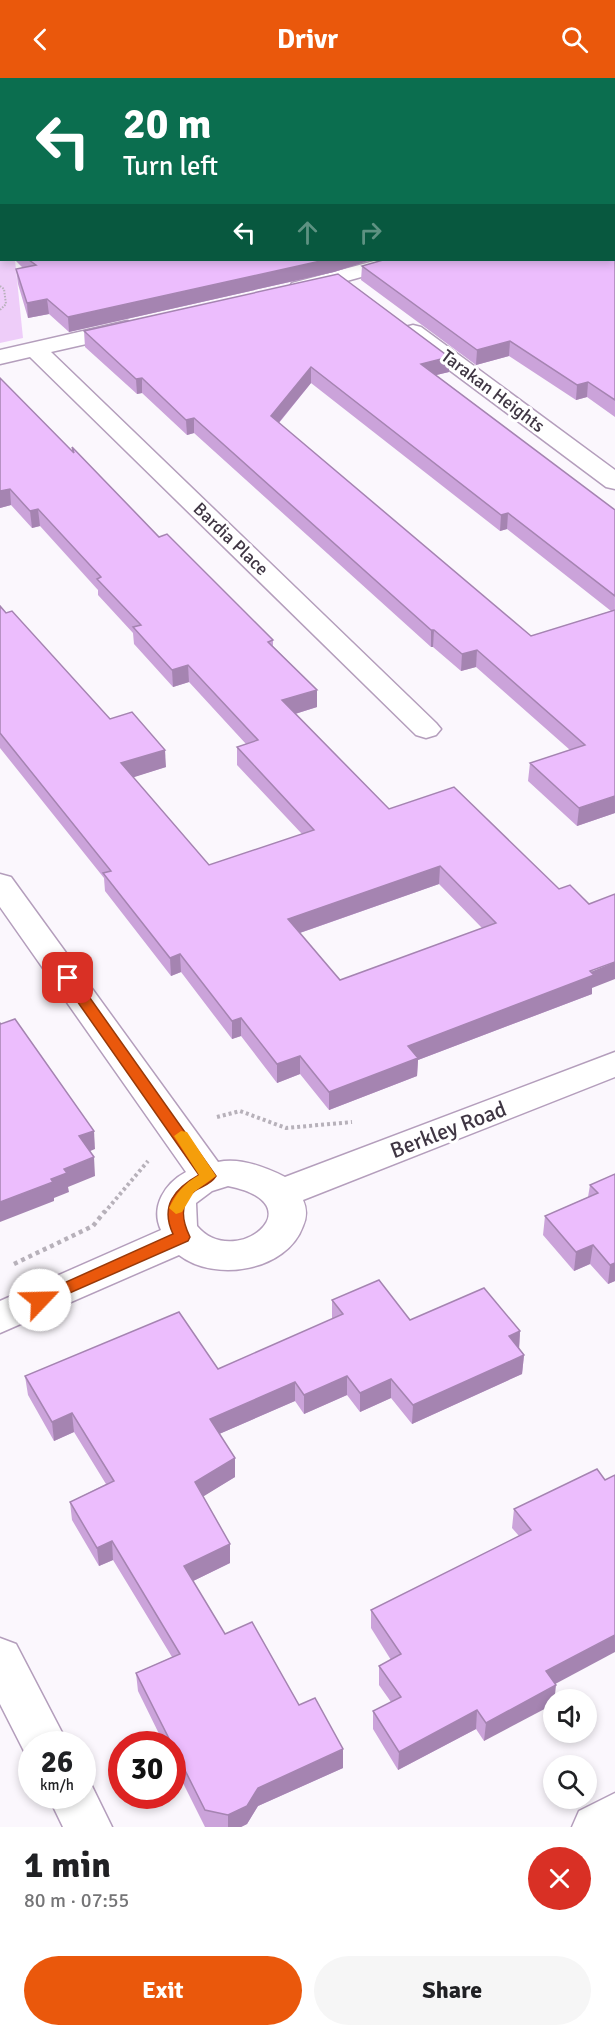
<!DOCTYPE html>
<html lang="en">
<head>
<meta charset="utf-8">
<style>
	:root { --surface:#fff; --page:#f6f6f6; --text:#202124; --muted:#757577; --accent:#ea580c }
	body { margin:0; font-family:Signika,sans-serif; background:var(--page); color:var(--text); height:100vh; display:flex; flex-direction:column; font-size:22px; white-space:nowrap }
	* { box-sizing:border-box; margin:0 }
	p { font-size:20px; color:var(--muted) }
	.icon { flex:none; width:33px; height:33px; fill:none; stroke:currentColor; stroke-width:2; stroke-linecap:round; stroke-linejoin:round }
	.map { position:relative; height:1749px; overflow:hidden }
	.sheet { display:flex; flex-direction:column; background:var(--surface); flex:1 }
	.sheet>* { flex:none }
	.guide { position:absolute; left:0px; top:0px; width:615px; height:183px; box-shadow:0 3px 9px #0003; background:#0b6e4f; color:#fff; overflow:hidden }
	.tools { position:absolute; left:543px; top:1611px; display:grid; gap:12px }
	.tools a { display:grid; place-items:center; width:54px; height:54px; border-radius:50%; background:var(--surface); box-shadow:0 3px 9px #0003; font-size:30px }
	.speed { position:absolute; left:18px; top:1653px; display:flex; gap:12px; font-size:30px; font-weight:700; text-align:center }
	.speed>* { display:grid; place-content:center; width:78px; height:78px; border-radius:50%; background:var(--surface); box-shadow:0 3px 9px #0003; line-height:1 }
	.speed small { font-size:15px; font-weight:400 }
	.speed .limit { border:9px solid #d22; background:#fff; color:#111 }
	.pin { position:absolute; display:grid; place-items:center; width:51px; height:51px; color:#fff; margin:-26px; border-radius:12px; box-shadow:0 3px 9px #0006 }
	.me { position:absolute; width:66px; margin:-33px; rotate:66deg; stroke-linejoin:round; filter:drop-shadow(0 0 4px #0008) }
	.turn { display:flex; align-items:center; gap:21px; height:126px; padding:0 24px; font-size:27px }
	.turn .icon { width:78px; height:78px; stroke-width:2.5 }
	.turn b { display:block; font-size:42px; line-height:51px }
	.lanes { display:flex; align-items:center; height:57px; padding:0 24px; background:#0003; justify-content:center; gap:30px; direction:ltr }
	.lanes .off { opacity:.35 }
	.round { display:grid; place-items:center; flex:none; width:63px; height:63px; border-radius:32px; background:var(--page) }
	.head { display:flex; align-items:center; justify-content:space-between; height:102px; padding:0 24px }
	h1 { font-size:36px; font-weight:800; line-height:45px }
	.button { display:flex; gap:12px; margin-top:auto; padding:12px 24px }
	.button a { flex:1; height:69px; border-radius:36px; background:var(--accent); color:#fff; font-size:24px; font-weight:800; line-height:69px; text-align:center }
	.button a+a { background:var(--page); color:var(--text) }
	header { display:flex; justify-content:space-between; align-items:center; height:78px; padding:0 24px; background:var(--accent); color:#fff; font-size:27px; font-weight:800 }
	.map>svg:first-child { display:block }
</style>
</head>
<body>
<header><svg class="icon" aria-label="back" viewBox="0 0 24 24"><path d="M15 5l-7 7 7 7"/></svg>Drivr<svg class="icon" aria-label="search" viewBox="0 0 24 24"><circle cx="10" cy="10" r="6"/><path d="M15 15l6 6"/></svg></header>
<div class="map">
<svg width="615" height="1749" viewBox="0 0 615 1749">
	<rect width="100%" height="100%" fill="#fbf7fd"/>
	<path fill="#eecdf9" d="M0,114L2,182H15L23,260L0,265Z"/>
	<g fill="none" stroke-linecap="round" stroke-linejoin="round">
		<g stroke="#b49ebc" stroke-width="3">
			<g id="minor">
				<path d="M567,0H590L566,2Z"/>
				<rect x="0" y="95" width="2" height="12"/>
				<path d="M378,182H411L408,186L300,216L292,215L289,210L292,205Z"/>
				<path d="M127,243L135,245L138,250L135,255L51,274L436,645L441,651L436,657L426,660L416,657L30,279L0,286V272Z"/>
				<path d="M413,247L421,249L615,392V411L606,409L405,259L402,254L405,249Z"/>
				<path d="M0,796L11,799L218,1084C240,1079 265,1089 285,1099L615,974V999L303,1122C307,1131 307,1139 303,1148C287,1193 215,1205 179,1177L0,1255V1223L161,1152C150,1129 165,1105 186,1094L0,829ZM228,1108C319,1126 234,1193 197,1148L196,1125L212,1113Z"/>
				<path d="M0,1560L16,1566L68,1666H32V1682L28,1681L0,1626Z"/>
				<path d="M82,1700L89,1702L112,1749H63L48,1718H82Z"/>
				<path d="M615,1715V1749H572L579,1733Z"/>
			</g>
		</g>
		<path stroke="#b7b1ba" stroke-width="2" stroke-dasharray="1.5 1.5" stroke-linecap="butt" d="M0,208L4,211L6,226L0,232"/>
		<g stroke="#b7b1ba" stroke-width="4" stroke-dasharray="3 3" stroke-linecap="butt">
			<path d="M217,1039L240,1033L286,1050L352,1044"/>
			<path d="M104,1135L148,1083"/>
		</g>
		<path stroke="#b7b1ba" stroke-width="4.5" stroke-dasharray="4 4" stroke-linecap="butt" d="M14,1186L93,1148L105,1133"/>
		<use href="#minor" fill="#fff" fill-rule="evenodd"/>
	</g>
	<g fill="#cba3da" fill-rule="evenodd">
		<path d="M614,3L615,129L614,130H615V339L587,319L576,322L509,278L476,287L361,202L362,188L614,182Z"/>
		<path d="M16,182H371L334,194L69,254L49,236L28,240L18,206L16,191L23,190L16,183Z"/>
		<path d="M84,253L449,279V294L436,297L615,432V735L577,748L528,703L530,685L570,672L476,589L461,593L433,569H431L194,355L187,357L142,315L137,316L85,269ZM311,305L500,453L507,451L611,533L531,558L279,345Z"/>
		<path d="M0,300L73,374L72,369L159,459L273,562V568L317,612V629L295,636L389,731L592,910V916L418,982L417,998L329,1032L300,996L277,1005L241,958L232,961L181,894L171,898L105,813L104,800L0,670V528L110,641L166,689L133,699L209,787L302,756L237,687V669L246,666L189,604L173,609L134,566L133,555L98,517V512L40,448L32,450L11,427L0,430ZM439,806L482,850L340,902L300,855Z"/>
		<path d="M615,1096V1203L608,1206L590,1186L574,1193L543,1157L545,1138L588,1119L590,1107Z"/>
		<path d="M332,1222L410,1242L520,1253L519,1270L524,1277L522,1296L412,1346L391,1320L360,1334L347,1317L304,1336L295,1323L219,1356L235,1380V1399L203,1418L230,1466V1485L193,1503L225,1556L299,1627L343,1671V1690L258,1728L247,1746L241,1749H205L172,1683V1666H164L138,1613L136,1595L172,1579L113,1482L99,1488L72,1442L70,1424L106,1406L74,1354L54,1363L28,1317L25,1298L218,1291L332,1241Z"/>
		<path d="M597,1391L555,1606L484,1663L476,1651L398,1692L373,1651V1633L391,1624L379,1607V1588L391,1582L371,1550V1532L519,1458L512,1450L514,1431Z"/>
	</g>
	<g fill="#a584b1">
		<path d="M615,116V129L614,130V117Z"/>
		<path d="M325,182H371L334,194L69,254L68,239Z"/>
		<path d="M47,221L49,236L28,240L27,225Z"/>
		<path d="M510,263L509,278L476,287L477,272Z"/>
		<path d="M449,279V294L420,301L421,286Z"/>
		<path d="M311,289V305L271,354V338Z"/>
		<path d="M142,300V315L137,316L136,301Z"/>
		<path d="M588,304L587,319L576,322L577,307Z"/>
		<path d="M194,340V355L187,357L186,342Z"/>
		<path d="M10,411L11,427L0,430V413Z"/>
		<path d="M38,431L40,448L32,450L30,433Z"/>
		<path d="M508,435L507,451L500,453L501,437Z"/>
		<path d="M431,552H434L433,569H431Z"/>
		<path d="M477,572L476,589L461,593L462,576Z"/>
		<path d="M188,587L189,604L173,609L172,592Z"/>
		<path d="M317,612V629L282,640V622Z"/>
		<path d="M165,672L166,689L122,703L121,685Z"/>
		<path d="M615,718V735L577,748L579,730Z"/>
		<path d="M440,788L439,806L288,859V841Z"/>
		<path d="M180,876L181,894L171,898L170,880Z"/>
		<path d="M615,884V901L592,910V916L418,982L417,998L329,1032V1014L408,968Z"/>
		<path d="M241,940V958L232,961V943Z"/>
		<path d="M300,978V996L277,1005V986Z"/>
		<path d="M94,1053L95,1071L81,1077L79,1058Z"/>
		<path d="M94,1079L95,1098L68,1109L69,1114L54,1120V1123L0,1144V1124L64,1091Z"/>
		<path d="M593,1167L590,1186L574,1193L576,1174Z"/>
		<path d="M615,1185V1203L608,1206L610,1187Z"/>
		<path d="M520,1253L519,1272L509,1258Z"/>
		<path d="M524,1277L522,1296L412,1346L413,1327Z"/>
		<path d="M347,1298V1317L304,1336V1317Z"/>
		<path d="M391,1301V1320L360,1334V1315Z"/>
		<path d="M295,1304V1323L210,1360V1341Z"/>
		<path d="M72,1335L74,1354L54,1363L52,1344Z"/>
		<path d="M235,1380V1399L196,1423L195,1404Z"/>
		<path d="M112,1463L113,1482L99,1488L97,1470Z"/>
		<path d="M230,1466V1485L185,1507L184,1488Z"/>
		<path d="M615,1557V1574L544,1612L546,1593Z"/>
		<path d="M556,1607L554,1626L484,1663L486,1645Z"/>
		<path d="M477,1632L476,1651L398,1692L399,1674Z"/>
		<path d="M343,1671V1690L258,1728L247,1746L241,1749H228V1737L258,1710Z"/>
	</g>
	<g fill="#ecbdfd" stroke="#a584b1" stroke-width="1.5" fill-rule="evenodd">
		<path d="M615,2V116L614,117V3Z"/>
		<path d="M614,127V130H615V322L588,304L577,307L510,263L477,272L362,188L383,182H614Z"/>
		<path d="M29,182H325L68,239L47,221L27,225L16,191L36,187Z"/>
		<path d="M338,196L449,279L421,286L615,432V518L508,435L501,437L311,289L271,338L531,558L615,532V718L579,730L530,685L585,667L477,572L462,576L434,552H431L194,340L186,342L142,300L136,301L84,253Z"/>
		<path d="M0,300L74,375L72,369L159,459L167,456L273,562L268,564L317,612L282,622L389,731L454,709L559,811L570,807L589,826L615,816V884L590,893L594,897L408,968L418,980L329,1014L300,978L277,986L241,940L232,943L180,876L170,880L103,795L111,793L0,655V528L6,535L12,533L110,641L132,634L165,672L121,685L209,787L314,752L237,669L258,662L188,587L172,592L133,549L141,547L97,501L101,499L38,431L30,433L10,411L0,413ZM440,788L496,845L340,902L288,841Z"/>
		<path d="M15,941L94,1053L79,1058L94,1079L64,1091L67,1095L51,1101L53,1104L0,1124V945L1,946Z"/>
		<path d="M615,1096V1185L610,1187L593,1167L576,1174L545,1138L598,1115L590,1107Z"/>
		<path d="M379,1202L410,1242L484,1210L520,1253L509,1258L524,1277L413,1327L391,1301L360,1315L347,1298L304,1317L295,1304L210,1341L235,1380L195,1404L230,1466L184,1488L225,1556L252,1544L299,1627L315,1620L343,1671L258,1710L247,1728L228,1737L205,1732L136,1595L180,1576L112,1463L97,1470L70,1424L114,1403L72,1335L52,1344L25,1298L179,1234L218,1291L343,1236L332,1222Z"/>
		<path d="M597,1391L605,1402L615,1397V1557L546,1593L556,1607L486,1645L477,1632L399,1674L373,1633L401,1619L379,1588L401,1576L371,1532L531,1452L514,1431Z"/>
	</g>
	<path fill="#ea580c" stroke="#983908" stroke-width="1.5" d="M68,895L73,896L216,1098C211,1106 203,1108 196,1112C179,1124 182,1143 190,1159L188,1163L40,1228L35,1227L32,1222L35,1218L173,1156C160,1128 174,1111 199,1097L63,903L61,900Z"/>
	<path fill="#f59e0b" d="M181,1053L187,1054L216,1098L194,1114L182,1134L176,1136L169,1130C177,1115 183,1106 199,1097L174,1058Z"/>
	<g text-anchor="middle" stroke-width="6" stroke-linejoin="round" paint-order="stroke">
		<g font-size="18" fill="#3f3643" stroke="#fff">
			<text transform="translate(493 313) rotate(37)" y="6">Tarakan Heights</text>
			<text transform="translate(231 461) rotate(44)" y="6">Bardia Place</text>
		</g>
		<g font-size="22" fill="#3f3643" stroke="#fff">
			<text transform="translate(448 1051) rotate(-21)" y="8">Berkley Road</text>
		</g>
	</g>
</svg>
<div class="tools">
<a><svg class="icon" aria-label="sound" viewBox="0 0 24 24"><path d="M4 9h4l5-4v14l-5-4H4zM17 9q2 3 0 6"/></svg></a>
<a><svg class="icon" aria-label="search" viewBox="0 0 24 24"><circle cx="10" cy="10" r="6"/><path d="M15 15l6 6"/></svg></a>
</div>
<div class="speed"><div>26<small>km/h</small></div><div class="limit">30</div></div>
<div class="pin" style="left:68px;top:900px;background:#d93025"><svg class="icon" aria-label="arrive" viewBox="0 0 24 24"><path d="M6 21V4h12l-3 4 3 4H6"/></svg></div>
<svg class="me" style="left:40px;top:1222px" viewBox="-20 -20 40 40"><circle r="19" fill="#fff"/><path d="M0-13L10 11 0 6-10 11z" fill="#ea580c"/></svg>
<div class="guide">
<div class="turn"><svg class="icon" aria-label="left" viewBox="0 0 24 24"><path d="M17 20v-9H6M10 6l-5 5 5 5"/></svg><div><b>20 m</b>Turn left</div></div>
<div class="lanes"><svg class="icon" aria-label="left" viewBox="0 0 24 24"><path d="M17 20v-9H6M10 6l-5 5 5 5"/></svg><svg class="icon off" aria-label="ahead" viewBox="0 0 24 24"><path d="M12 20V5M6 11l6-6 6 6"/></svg><svg class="icon off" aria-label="right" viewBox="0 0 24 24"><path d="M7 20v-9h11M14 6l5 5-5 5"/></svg></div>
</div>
</div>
<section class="sheet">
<div class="head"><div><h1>1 min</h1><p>80 m · 07:55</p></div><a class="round" style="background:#d93025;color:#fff"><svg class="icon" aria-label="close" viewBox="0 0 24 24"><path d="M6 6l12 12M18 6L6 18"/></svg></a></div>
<div class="button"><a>Exit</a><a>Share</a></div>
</section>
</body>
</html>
